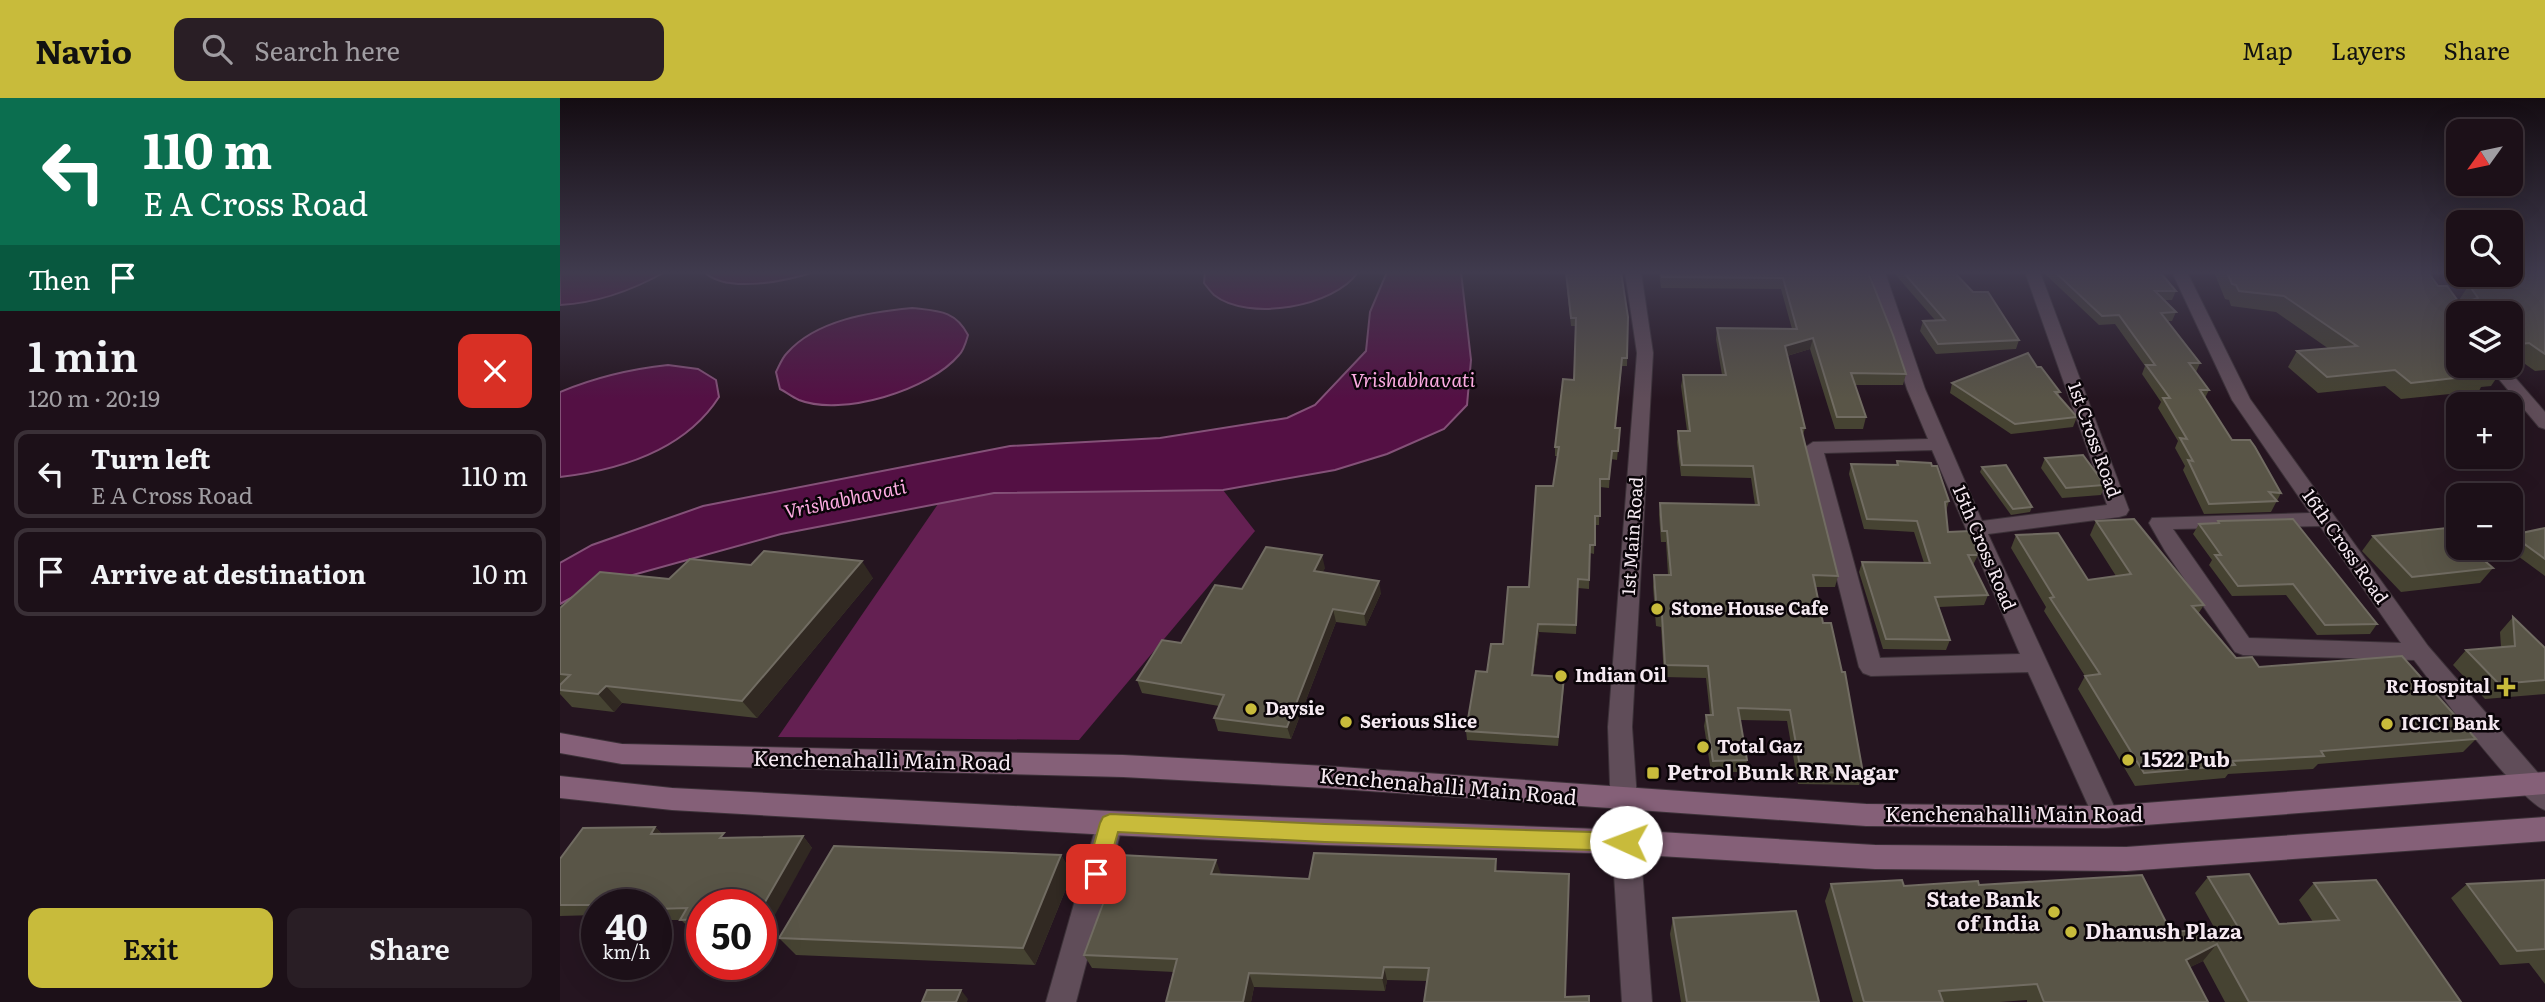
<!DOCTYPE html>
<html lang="en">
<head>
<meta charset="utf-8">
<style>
	:root { --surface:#1c1018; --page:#291e25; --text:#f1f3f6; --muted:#a09da2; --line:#3a3037; --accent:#c8bb3b }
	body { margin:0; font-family:Literata,serif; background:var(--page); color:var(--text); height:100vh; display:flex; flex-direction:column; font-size:26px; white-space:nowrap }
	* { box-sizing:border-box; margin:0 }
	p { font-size:23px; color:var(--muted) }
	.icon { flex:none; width:38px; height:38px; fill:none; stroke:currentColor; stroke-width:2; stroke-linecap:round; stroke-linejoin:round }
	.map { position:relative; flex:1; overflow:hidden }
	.sheet { display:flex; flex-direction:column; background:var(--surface); width:560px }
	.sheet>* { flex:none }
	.guide { background:#0b6e4f; color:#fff; overflow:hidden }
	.needle { width:46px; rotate:237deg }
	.fabs { position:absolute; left:1886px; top:21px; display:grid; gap:14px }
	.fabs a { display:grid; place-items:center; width:77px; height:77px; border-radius:14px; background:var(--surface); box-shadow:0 7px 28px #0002,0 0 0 2px var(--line); font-size:35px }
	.speed { position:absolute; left:21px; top:791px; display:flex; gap:14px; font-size:35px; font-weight:700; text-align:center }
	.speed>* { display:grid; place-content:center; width:91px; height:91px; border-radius:50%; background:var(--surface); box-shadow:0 7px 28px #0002,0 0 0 2px var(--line); line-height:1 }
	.speed small { font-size:18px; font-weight:400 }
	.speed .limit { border:10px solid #d22; background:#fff; color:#111 }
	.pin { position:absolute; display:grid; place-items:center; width:60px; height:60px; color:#fff; margin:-30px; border-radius:14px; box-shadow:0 4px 10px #0006 }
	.me { position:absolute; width:77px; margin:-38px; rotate:272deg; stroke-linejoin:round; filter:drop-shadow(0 0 5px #0008) }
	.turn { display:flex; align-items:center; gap:24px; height:147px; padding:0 28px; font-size:32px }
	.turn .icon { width:91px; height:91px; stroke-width:2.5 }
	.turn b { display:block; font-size:49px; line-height:60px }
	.then { display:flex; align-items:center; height:66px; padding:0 28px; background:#0003; gap:14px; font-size:26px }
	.round { display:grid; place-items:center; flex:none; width:74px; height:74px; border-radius:14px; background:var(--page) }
	.headline { display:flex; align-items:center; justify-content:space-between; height:119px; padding:0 28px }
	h1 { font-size:42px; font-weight:600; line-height:52px }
	.button { display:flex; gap:14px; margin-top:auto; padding:14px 28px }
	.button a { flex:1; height:80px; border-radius:14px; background:var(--accent); color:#111; font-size:28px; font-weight:600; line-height:80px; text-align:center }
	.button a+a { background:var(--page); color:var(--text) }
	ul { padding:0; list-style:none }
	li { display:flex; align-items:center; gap:21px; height:88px; margin:0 14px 10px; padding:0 14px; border:4px solid var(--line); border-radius:14px }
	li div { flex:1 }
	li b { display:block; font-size:26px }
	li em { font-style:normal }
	header { display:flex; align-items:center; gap:42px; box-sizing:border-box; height:98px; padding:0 35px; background:var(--accent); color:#111 }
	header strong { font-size:33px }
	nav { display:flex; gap:38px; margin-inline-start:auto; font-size:24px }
	.search { width:490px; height:63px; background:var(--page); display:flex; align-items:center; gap:18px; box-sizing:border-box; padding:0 24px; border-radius:14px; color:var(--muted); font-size:26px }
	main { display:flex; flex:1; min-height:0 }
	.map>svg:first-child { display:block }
</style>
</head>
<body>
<header>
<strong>Navio</strong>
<div class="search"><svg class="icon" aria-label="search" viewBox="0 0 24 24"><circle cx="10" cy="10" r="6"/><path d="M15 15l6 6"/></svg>Search here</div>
<nav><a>Map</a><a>Layers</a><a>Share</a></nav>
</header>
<main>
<section class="sheet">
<div class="guide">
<div class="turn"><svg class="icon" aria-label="left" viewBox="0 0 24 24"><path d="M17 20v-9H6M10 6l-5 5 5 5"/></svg><div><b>110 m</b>E A Cross Road</div></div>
<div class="then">Then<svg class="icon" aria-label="arrive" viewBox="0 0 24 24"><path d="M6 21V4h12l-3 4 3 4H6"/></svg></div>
</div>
<div class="headline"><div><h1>1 min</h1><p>120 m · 20:19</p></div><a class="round" style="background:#d93025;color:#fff"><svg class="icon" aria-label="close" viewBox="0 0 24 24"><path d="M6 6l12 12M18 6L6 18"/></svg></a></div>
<ul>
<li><svg class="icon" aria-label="left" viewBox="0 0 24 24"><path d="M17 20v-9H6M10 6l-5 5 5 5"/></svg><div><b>Turn left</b><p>E A Cross Road</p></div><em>110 m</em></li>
<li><svg class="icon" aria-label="arrive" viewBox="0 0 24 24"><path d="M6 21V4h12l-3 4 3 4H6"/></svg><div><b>Arrive at destination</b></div><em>10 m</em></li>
</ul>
<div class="button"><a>Exit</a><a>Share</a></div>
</section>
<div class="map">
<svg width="1985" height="904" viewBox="0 0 1985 904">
	<rect width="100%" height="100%" fill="#251520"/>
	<path fill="#642052" d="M663,392L695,433L519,642L218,639L378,406L434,395Z"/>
	<g fill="#541044" stroke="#845178" stroke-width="2">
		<path d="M0,174H105C73,192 37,205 0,207Z"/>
		<path d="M144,174H254C227,183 167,196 144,174Z"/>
		<path d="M645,174H798C775,209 688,224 654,197C651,194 647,189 644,185Z"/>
		<path d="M827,174H901L911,262L907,307L884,331L827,356L775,372L663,392L434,395L221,436L33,488L0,506V465L32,447L143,408L450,348L600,340L727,320L755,307L806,253L810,214Z"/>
		<path d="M352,210C378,213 395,212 408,237C406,244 404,252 399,257C370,292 282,319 239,302C232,299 226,294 220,291L216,274C219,268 222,260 227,255C256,222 310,214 352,210Z"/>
		<path d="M108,267L138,271L156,282L159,299C125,352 60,372 0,379V294C36,279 70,271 108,267Z"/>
	</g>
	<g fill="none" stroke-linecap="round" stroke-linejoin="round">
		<g stroke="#3c3138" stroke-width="2">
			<g id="minor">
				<path d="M1310,174H1325L1365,291L1422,423L1547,407L1465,174H1480L1569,412L1566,417L1559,419L1428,436L1559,719L1555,727L1546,730L1537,727L1468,574L1311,578L1303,575L1299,569L1244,350L1253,344L1368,341L1347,291ZM1372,352L1460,556L1320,560L1264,355Z"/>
				<path d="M1612,174H1627L1690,301L1868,548L1985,683V712C1959,703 1876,590 1854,562L1683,557L1675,554L1605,453L1589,425L1592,420L1750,415L1672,302ZM1760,428L1841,545L1689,540L1613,431Z"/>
				<path d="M1928,268H1945L1985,314V331L1979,329Z"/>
				<path d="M550,713L559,717L563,725L516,904H486L537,725L541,717Z"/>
				<path d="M1066,732L1076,736L1080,744L1092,904H1062L1052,744L1056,736Z"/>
			</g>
		</g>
		<g stroke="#3c3138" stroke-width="2">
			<path id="tertiary" d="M1065,174H1081L1093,255L1072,629L1080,744L1076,752L1066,756L1056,752L1052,744L1048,629L1077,255Z"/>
		</g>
		<g stroke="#3c3138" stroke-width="2">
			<g id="secondary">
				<path d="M0,635L62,646L563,657L766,668L1306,706L1546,708L1985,674V696L1546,730L1306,728L766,690L563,679L62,666L0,655Z"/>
				<path d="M0,678L112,690L550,713L1066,732L1315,747L1566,749L1985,719V743L1566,773L1315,771L1066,756L765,747L550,737L112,712L0,700Z"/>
			</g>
		</g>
		<use href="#minor" fill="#604d59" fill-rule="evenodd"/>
		<use href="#tertiary" fill="#604d59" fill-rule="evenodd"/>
		<use href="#secondary" fill="#856078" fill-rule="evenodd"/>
	</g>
	<g fill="#464332">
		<path d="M1005,174H1061L1068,219L1067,268H1062L1055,330H1060L1057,362L1051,361L1049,390L1040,389L1039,427H1035L1034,456L1030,455L1029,491L1018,490L1016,536L979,534L973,577L1004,588L998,648L907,642L906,633L927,574L943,546L969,489L993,388L998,358H995V349L1014,282L1016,228H1011Z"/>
		<path d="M1099,174H1308L1346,276L1343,287H1295L1306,319L1303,331H1275L1250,251L1227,258L1245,330L1243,337L1278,478L1275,489H1256L1263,525L1303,675L1299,687L1238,686L1227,623L1180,622L1187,662L1185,674H1151L1144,628L1146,617H1150L1146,580L1104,579L1101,529L1096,528L1093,489L1094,477H1108L1106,444H1101L1099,417L1100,405L1195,407L1191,380L1121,378L1117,344L1118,333H1127L1121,288L1123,277H1162L1156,241L1157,230L1232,231L1221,191L1101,190Z"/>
		<path d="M1333,174H1394L1459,242L1456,251L1376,256L1360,233L1363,223L1375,222Z"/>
		<path d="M1483,174H1600L1616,193L1612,202H1604L1616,214L1612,223H1608L1640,265L1636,274L1649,292L1645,300L1672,342L1721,395L1711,414L1644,416L1623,372L1625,368L1615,350L1618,343L1598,310L1601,304L1582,276L1585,268L1555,226L1539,227Z"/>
		<path d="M1654,174H1868L1878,188L1903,208L1899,202L1909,187H1914L1900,177H1951L1985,174V272L1975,273L1958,261L1951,262V215H1899V268L1942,272L1931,288L1921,289L1919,293L1841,301L1825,288L1758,295L1728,269L1737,253L1769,251L1716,214L1671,208L1669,202L1665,201Z"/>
		<path d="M1477,269L1500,294L1498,298L1517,319L1513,329L1451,336L1390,295L1392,285Z"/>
		<path d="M1485,360L1545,387L1541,397L1502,400L1481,370Z"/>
		<path d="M1337,363L1372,368L1389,403L1386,413L1388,434L1418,457L1413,467L1428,497L1424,507L1379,509L1390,542L1386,552L1323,551L1299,474L1302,464L1364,465L1354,434L1304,431L1289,376L1291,366L1336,367Z"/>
		<path d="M1422,369L1472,409L1470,414L1451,417L1420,374Z"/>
		<path d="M1536,423L1644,507L1638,516L1676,560L1699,569L1916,641L1903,654L1758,666L1753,671L1668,676L1665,680L1575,688L1518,591L1525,578L1484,513L1486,509L1451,450L1456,437L1528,482L1556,478L1530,437Z"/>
		<path d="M1658,423L1817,526L1810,536L1757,537L1726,497L1672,498L1649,467L1652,462L1633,436L1639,426L1656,425Z"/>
		<path d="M1985,430V478L1947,450H1951L1952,437Z"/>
		<path d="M1813,438L1933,470L1920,485L1841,494L1802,453Z"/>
		<path d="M765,470L762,474L821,495L806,528L776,524L731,641L658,633L654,620L659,608L582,595L577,582L682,491Z"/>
		<path d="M313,480L197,620L62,605L54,614L12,609L0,596V510L109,481Z"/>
		<path d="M1953,519L1985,550V596L1925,601L1893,567L1906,552L1941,549L1940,534Z"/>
		<path d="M95,729L102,736L168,740L243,738L252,750L142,807V833H133L121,822H96V807H37V817L0,818V761Z"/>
		<path d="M501,757L512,776L475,867L236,857L219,840Z"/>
		<path d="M936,761L937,773L1005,899L1029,904L867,883L827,882L825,893L694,889L691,904H606L614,874L532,870L524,857L661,776V777L749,781Z"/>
		<path d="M1648,779L1719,826L1753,824L1739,802L1754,785L1901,904H1665L1643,863L1630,869L1648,904H1467V902L1440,904H1293L1265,803L1271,786L1344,788L1419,787L1611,834L1655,831L1635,795Z"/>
		<path d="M1985,782V886L1969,865L1940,867L1891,800L1907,786Z"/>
		<path d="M1113,820L1259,904H1121L1110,836Z"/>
	</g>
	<g fill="#312922">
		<path d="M365,174H395L367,178Z"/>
		<path d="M1253,240L1250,251L1223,259L1225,248Z"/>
		<path d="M762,457L765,470L757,486L754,473Z"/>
		<path d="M302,463L313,480L197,620L182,603Z"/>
		<path d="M819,483L821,495L806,528L804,516Z"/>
		<path d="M773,511L776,524L731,641L727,629Z"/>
		<path d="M978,526L979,534L972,585V577Z"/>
		<path d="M46,588L62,605L54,614L38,596Z"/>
		<path d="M95,729L107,741L91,736Z"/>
		<path d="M243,738L252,750L201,842V811Z"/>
		<path d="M501,757L512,776L475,867L463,850Z"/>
		<path d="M656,762L661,776L657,790L651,776Z"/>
		<path d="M1657,846L1643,863L1613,878L1626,862Z"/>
		<path d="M824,869L827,882L825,893L822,880Z"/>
		<path d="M689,875L694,889L691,904H683Z"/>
		<path d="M401,892L408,901L407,904H396Z"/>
	</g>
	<g fill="#595547" stroke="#716c62" stroke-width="2">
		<path d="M1006,174H1061L1068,219L1067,260H1062L1055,330H1060L1058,353H1052L1049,381H1040V418H1035V447H1030L1029,482L1018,481L1016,527L978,526L972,577L1004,579L998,639L906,633L916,573L927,574L931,546H943L948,489H969L976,388H993L999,349H995L1003,281L1014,282L1016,220H1011Z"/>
		<path d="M1101,174H1308L1333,237L1346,276L1291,275L1306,319H1277L1253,240L1225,248L1245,330H1241L1278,478L1253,477L1263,525H1271L1282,574H1285L1303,675L1241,674L1230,612L1178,610L1187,662L1153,663L1146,617H1153L1148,568L1105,567L1102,517L1097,516L1094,477H1111L1107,433H1102L1100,405L1199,407L1193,368L1122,367L1118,333H1130L1123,277H1166L1157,230L1237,231L1223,180L1102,179Z"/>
		<path d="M1343,174H1394L1413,194H1428L1459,242L1378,246L1363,223L1385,222Z"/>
		<path d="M1495,174H1600L1616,193H1595L1616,214L1601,215L1640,265H1629L1649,292H1640L1672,342H1690L1695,349L1721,395L1709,394L1717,403L1649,406L1628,362L1633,363L1620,340L1627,341L1603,300H1610L1586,267H1595L1559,217L1542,218Z"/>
		<path d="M1667,174H1868L1878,188H1887L1901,207L1908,210L1912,208V202L1918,200L1909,187L1943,185L1931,177H1951V174H1985V256L1969,245L1951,247V215H1899V268H1936L1942,272L1925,273L1930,276L1851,285L1835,272L1767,279L1737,253L1797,248L1724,198L1679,193L1676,187L1672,186Z"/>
		<path d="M1468,255L1477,269H1481L1500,294H1495L1517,319L1455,326L1392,285Z"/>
		<path d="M1523,357L1545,387L1506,390L1485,360Z"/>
		<path d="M1337,363L1371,365L1372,368H1377L1389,403L1385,404L1388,434L1410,433L1418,457H1408L1428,497L1375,499L1390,542L1326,541L1302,464L1370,465L1357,423L1307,421L1291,366L1338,367Z"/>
		<path d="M1446,367L1472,409L1453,411L1422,369Z"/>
		<path d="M1574,421L1644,507L1632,508L1676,560L1692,559L1699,569L1842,558L1916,641L1761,653L1764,658L1672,663L1675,667L1584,675L1525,578L1540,576L1490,500L1494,499L1456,437L1498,435L1528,482L1571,476L1536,423Z"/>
		<path d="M1733,421L1817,526L1765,527L1733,486L1678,488L1655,457H1661L1639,426L1659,425L1658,423Z"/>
		<path d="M1887,430L1899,440V450H1910L1933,470L1852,479L1813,438Z"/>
		<path d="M1985,430V461L1952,437Z"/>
		<path d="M706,449L762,457L754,473L819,483L804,516L773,511L727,629L654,620L664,597L577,582L602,542L621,545L655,487L682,491Z"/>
		<path d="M204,453L302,463L182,603L46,588L38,596L0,592V587L10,577L0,576V510L40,474L109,481L130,461L191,467Z"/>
		<path d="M1953,519L1985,550V582L1939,586L1906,552L1955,548Z"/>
		<path d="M95,729L91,736L164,735L160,740L243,738L201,811V807H142V821L120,822L127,810L96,811V807H0V761L23,730Z"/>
		<path d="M274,748L501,757L463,850L219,840Z"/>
		<path d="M754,755L936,761L935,773L1009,776L1005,899L1029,898V904H864L869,870L824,869L822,880L689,875L683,904H606L617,861L524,857L561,757L656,762L651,776L749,781Z"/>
		<path d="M1689,776L1719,826L1779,822L1754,785L1816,782L1901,904H1689L1657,846L1626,862L1648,904H1484L1477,886L1379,893L1383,904H1304L1271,786L1342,782L1344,788L1418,783L1419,787L1582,777L1611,834L1678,829L1648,779Z"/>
		<path d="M1985,782V851L1957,853L1907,786Z"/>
		<path d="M1236,813L1259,904H1127L1113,820Z"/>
		<path d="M367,892H401L396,904H362Z"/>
	</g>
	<linearGradient id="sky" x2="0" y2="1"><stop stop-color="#140c12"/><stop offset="0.58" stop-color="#403b4e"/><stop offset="1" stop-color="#403b4e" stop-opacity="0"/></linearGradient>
	<rect width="1985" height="301" fill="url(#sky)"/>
	<path fill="#c8bb3b" stroke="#827a26" stroke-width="2" d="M550,716L765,726L1066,735L1074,738L1077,744L1074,750L1066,753L765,744L558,734L544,783L536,786L529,783L526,776L540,725L543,719Z"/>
	<g fill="#c8bb3b" stroke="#0a0408" stroke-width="2.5">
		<circle cx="1097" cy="511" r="7"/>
		<circle cx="1001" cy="578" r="7"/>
		<path d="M1942.5 578.5h7v7h7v7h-7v7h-7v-7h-7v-7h7z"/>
		<circle cx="691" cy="611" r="7"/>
		<circle cx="786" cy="624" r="7"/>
		<circle cx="1827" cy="626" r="7"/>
		<circle cx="1143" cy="649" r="7"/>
		<circle cx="1568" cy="662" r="7"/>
		<rect x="1086" y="668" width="14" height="14" rx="3.5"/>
		<circle cx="1494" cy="814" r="7"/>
		<circle cx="1511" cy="834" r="7"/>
	</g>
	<g text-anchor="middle" stroke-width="5" stroke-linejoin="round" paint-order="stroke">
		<g font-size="18" fill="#f5e9f1" stroke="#0a0408">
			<text transform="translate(1534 342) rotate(70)" y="6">1st Cross Road</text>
			<text transform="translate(1073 438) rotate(-86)" y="6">1st Main Road</text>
			<text transform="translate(1785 449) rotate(55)" y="6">16th Cross Road</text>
			<text transform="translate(1424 450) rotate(67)" y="6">15th Cross Road</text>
		</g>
		<g font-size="18" font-weight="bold" fill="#f5e9f1" stroke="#0a0408" text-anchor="start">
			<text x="1111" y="517">Stone House Cafe</text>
			<text x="1015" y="584">Indian Oil</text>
			<text x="1930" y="595" text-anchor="end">Rc Hospital</text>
			<text x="705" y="617">Daysie</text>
			<text x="800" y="630">Serious Slice</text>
			<text x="1841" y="632">ICICI Bank</text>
			<text x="1157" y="655">Total Gaz</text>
		</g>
		<g font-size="19" font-style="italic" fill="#fdabe2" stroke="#0a0408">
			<text x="853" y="289">Vrishabhavati</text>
			<text transform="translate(285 401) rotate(-12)" y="7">Vrishabhavati</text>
		</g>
		<g font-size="21" font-weight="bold" fill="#f5e9f1" stroke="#0a0408" text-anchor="start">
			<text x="1582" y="669">1522 Pub</text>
			<text x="1107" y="682">Petrol Bunk RR Nagar</text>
			<text x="1480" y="809" text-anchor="end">State Bank<tspan x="1480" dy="24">of India</tspan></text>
			<text x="1525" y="841">Dhanush Plaza</text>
		</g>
		<g font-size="21" fill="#f5e9f1" stroke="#0a0408">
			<text transform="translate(322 663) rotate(1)" y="7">Kenchenahalli Main Road</text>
			<text transform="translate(888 689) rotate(5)" y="7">Kenchenahalli Main Road</text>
			<text x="1454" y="724">Kenchenahalli Main Road</text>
		</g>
	</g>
</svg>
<div class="fabs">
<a><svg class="needle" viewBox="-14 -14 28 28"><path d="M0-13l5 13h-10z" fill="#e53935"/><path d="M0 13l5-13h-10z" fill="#a09da2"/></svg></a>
<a><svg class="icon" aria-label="search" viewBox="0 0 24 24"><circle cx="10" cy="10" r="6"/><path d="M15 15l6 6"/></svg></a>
<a><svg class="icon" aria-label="layers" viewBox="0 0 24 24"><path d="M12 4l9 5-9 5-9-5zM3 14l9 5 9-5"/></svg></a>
<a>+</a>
<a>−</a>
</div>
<div class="speed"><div>40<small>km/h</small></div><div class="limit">50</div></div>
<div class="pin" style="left:536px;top:776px;background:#d93025"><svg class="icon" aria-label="arrive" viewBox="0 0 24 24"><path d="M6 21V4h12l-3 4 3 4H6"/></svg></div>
<svg class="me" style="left:1066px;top:744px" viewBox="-20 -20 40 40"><circle r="19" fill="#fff"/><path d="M0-13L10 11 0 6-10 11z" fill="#c8bb3b"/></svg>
</div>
</main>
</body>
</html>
